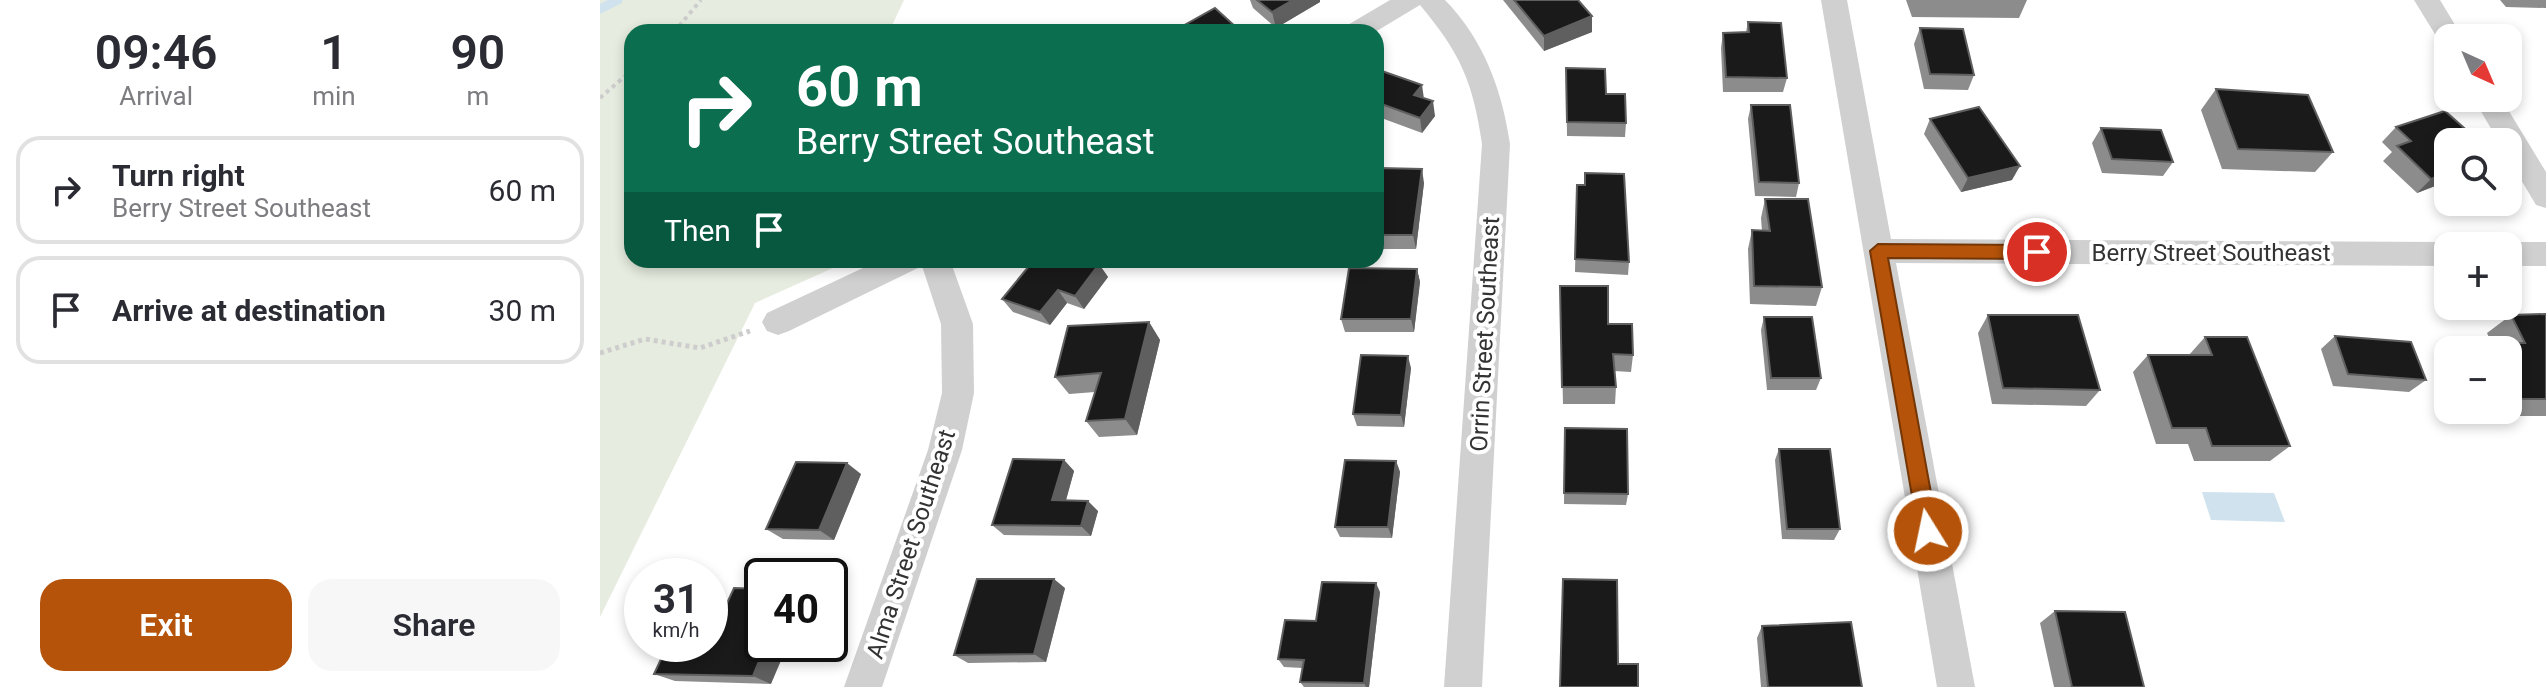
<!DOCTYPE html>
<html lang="en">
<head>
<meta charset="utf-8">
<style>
	:root { --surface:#fff; --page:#f7f7f7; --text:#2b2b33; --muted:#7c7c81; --line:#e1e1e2; --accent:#b45309 }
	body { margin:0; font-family:Roboto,sans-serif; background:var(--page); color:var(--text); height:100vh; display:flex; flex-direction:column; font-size:30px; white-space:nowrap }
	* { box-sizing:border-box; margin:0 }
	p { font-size:26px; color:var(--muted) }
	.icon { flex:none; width:44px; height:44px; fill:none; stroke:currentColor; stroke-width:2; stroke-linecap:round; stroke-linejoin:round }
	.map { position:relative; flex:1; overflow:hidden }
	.details { display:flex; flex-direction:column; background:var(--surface); width:600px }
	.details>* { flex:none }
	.top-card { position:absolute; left:24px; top:24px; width:760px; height:244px; border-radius:24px; box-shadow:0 4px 12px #0003; background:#0b6e4f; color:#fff; overflow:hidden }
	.needle { width:52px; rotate:136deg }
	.tools { position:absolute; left:1834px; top:24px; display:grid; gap:16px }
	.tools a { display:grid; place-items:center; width:88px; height:88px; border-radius:16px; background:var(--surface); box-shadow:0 4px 12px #0003; font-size:40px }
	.speed { position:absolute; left:24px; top:558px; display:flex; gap:16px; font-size:40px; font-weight:700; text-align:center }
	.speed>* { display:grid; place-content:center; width:104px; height:104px; border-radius:50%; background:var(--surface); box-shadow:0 4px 12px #0003; line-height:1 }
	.speed small { font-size:20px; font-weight:400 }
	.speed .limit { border:4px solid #111; border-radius:12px; background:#fff; color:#111 }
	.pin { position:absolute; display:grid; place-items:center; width:68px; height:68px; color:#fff; margin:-34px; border:4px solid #fff; border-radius:50%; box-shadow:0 2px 8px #0007 }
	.me { position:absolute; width:88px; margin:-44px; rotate:350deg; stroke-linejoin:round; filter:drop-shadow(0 0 6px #0008) }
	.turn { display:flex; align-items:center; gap:28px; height:168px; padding:0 40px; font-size:36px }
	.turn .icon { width:104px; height:104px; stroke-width:2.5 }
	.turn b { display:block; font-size:56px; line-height:68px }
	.then { display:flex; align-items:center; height:76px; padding:0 40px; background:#0003; gap:16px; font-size:30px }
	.eta { display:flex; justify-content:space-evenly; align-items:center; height:136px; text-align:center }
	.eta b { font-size:48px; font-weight:600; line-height:56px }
	.action { display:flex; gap:16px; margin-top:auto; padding:16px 40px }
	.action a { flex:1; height:92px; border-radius:24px; background:var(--accent); color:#fff; font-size:32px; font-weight:600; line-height:92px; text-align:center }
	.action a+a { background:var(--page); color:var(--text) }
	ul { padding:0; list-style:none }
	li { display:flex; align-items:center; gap:24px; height:108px; margin:0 16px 12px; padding:0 24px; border:4px solid var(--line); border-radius:24px }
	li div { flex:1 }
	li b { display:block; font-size:30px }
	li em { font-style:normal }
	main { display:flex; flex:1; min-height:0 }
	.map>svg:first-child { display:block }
</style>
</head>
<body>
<main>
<section class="details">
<div class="eta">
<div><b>09:46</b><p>Arrival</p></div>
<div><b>1</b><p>min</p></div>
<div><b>90</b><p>m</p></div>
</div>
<ul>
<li><svg class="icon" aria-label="right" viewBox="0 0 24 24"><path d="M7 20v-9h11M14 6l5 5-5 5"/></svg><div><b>Turn right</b><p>Berry Street Southeast</p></div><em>60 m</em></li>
<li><svg class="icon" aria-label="arrive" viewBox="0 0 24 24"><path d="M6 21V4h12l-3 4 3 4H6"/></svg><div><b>Arrive at destination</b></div><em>30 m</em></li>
</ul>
<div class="action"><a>Exit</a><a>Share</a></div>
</section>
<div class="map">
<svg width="1946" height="687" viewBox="0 0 1946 687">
	<rect width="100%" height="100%" fill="#fff"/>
	<path fill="#e6ecdf" d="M0,0H304L289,32H32V260H251L155,303L0,617Z"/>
	<path fill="#cfe2ee" d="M1602,492L1674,493L1685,522L1611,520Z"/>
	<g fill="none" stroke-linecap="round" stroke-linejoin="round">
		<path stroke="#cfe2ee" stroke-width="9" d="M0,9L18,0"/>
		<g stroke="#cdcdcd" stroke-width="4" stroke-dasharray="4 4" stroke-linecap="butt">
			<path d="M74,32L101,0"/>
			<path d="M0,98L32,70"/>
		</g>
		<path stroke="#cdcdcd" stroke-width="5" stroke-dasharray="4 4" stroke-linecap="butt" d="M0,353L45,339L100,348L150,331"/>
		<g fill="#d0d0d0" fill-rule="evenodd">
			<path d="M790,0H845C884,40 902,90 910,144L882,687H844L882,144C873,81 860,53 820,5L775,32H742L746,26Z"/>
			<path d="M1221,0H1247L1291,239L1848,242L1859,246H1848V266L1296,263L1375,687H1337Z"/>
			<path d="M1814,0H1840L1863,38H1848V47L1841,44Z"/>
			<path d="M1873,98H1901L1946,172V208L1936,205L1908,158V142H1899Z"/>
			<path d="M1908,242H1946V266H1908V246H1897Z"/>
			<path d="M280,260H350L373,324L374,393L362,450L282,687H244L328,450L342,393L341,324L322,266L189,331L178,335L167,331L162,322L167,313Z"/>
		</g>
	</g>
	<g fill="#8c8c8c">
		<path d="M650,0H720V2L676,28L653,8Z"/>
		<path d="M903,0H978L992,32L944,51Z"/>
		<path d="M1306,0H1427L1419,18L1312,17Z"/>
		<path d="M1900,0H1946V8L1906,7Z"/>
		<path d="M1148,22L1187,78L1183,92H1123L1121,48L1123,33L1146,32Z"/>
		<path d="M1320,28L1374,75L1368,90L1324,89L1314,44Z"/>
		<path d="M966,68L1006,94L1026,123L1025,137L967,136Z"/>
		<path d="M776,69L824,98L835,116L822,133L776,116Z"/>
		<path d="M1616,89L1733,152L1715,172L1622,169L1601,110Z"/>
		<path d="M1151,105L1199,183L1196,197L1155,196L1148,119Z"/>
		<path d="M1330,119L1412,180L1361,192L1324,134Z"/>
		<path d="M1796,127L1848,142V181L1817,193L1783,161L1792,152L1782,142Z"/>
		<path d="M1501,128L1573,162L1563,176L1502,173L1492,143Z"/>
		<path d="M985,173L1029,262L1028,275L975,272L977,185H985Z"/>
		<path d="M824,183L816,249H776V192Z"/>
		<path d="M1165,199L1222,287L1216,306L1150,304L1148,249L1152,230L1162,231L1161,218Z"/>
		<path d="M498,263L508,277L484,309L467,303L450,325L413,312L402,299Z"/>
		<path d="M817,269L820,282L814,332H745L741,319Z"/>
		<path d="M960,286L1008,324L1033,355L1031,372L1014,371L1016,387L1015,404H963Z"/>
		<path d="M1946,314V416H1877L1874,410H1908V350H1859L1869,342H1891L1887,333L1911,315Z"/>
		<path d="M1388,315L1500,390L1486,406L1392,404L1378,333Z"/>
		<path d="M1164,317L1221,378L1216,390H1167L1161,330Z"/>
		<path d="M549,322L560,340L537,435L499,437L486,421L495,392L469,394L455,377Z"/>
		<path d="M1735,336L1826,380L1809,392L1733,386L1721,349Z"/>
		<path d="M1605,337L1690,446L1670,461H1594L1588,444H1556L1533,372L1548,355H1589Z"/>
		<path d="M811,368L804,427L757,426L753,414Z"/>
		<path d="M965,428L1028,494L1026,505L964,504Z"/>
		<path d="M1179,449L1240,529L1234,540L1182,539L1175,460Z"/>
		<path d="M464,460L474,471L466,500L498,511L491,536L404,535L392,525Z"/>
		<path d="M796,461L800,472L792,538L740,537L735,527Z"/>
		<path d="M261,474L234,540L183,539L166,529Z"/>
		<path d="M465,588L446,662L368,663L354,655Z"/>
		<path d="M780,592L769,687H704L700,682L703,668L684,667L678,659L716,621Z"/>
		<path d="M1455,611L1544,687H1454L1440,623Z"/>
		<path d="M117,625L171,684L75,681L54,674Z"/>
		<path d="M1162,626L1262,687H1161L1157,638Z"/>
	</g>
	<g fill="#5f5f5f">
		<path d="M693,0H720V2L676,28L672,12Z"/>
		<path d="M992,16V32L944,51V36Z"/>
		<path d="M822,85L824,99L814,95Z"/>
		<path d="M833,101L835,116L822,133L820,118Z"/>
		<path d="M1420,166L1412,180L1361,192L1368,178Z"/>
		<path d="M822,169L824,183L816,249L813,235Z"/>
		<path d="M1848,173V181L1817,193L1831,179Z"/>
		<path d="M499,264L508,277L484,309L475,296Z"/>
		<path d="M817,269L820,282L814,332L811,319Z"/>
		<path d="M458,290L467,303L450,325L440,312Z"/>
		<path d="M549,322L560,340L537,435L525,419Z"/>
		<path d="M808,356L811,368L804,427L801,415Z"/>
		<path d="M464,460L474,471L463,511L452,500Z"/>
		<path d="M796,461L800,472L792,538L788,527Z"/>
		<path d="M247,463L261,474L234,540L219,530Z"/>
		<path d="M488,501L498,511L491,536L481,526Z"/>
		<path d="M454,579L465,588L446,662L434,654Z"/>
		<path d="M776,583L780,592L769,687H766L764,683Z"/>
		<path d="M166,644H188L171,684L153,676Z"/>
	</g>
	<g fill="#1a1a1a" stroke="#5f5f5f" stroke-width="2">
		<path d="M657,0H693L672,12Z"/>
		<path d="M914,0H978L992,16L944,36Z"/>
		<path d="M615,8L637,28L630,32H572Z"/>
		<path d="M1148,22L1181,23L1187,78L1126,77L1123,33L1149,32Z"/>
		<path d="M1320,28L1363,29L1374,75L1330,74Z"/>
		<path d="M966,68L1005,69L1006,94H1025L1026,123L967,122Z"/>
		<path d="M776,69L822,85L814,95L833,101L820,118L776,102Z"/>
		<path d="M1616,89L1708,95L1733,152L1638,149Z"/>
		<path d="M1151,105H1190L1199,183L1159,182Z"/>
		<path d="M1379,107L1420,166L1368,178L1330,119Z"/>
		<path d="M1845,111L1880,142H1848V173L1831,179L1797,146L1811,141L1796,127Z"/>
		<path d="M1501,128L1561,130L1573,162L1512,159Z"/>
		<path d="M780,168L822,169L813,235H776V192Z"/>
		<path d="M985,173L1024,174L1029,262L975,259L977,185H985Z"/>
		<path d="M1165,199H1208L1222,287L1154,286L1152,230L1170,231Z"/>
		<path d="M434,260H488L499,264L475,296L458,290L440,312L402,299Z"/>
		<path d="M749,268L817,269L811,319H741Z"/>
		<path d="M960,286H1008V324H1032L1033,355L1013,354L1016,387H962Z"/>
		<path d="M1946,314V399H1908V350H1874L1869,342L1925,343L1911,315Z"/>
		<path d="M1388,315H1478L1500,390L1403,388Z"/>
		<path d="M1164,317H1212L1221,378H1171Z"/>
		<path d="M549,322L525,419L486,421L501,373L455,377L468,326Z"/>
		<path d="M1735,336L1811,342L1826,380L1748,374Z"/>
		<path d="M1605,337H1647L1690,446H1612L1606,428H1572L1548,355H1612Z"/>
		<path d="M761,355L808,356L801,415L753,414Z"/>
		<path d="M965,428L1027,429L1028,494L964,493Z"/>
		<path d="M1179,449H1230L1240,529H1187Z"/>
		<path d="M413,459L464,460L452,500L488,501L481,526L392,525Z"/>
		<path d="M745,460L796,461L788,527H735Z"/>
		<path d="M196,462L247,463L219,530L166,529Z"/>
		<path d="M377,579H454L434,654L354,655Z"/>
		<path d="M963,579L1017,580L1018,664H1038V687H960Z"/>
		<path d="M722,582L776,583L764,683L700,682L704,660L678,659L685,620L716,621Z"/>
		<path d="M134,588L162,589V644H166L153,676L54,674L68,644H110V625H117Z"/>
		<path d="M1455,611L1525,612L1544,687H1472Z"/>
		<path d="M1251,622L1262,687H1168L1162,626Z"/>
	</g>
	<path fill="#b45309" stroke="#753606" stroke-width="2" d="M1278,244L1437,245L1445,252L1437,259L1288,258L1338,531L1335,538L1328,541L1321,538L1318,531L1270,251Z"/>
	<g text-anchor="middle" stroke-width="8" stroke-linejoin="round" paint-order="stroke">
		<g font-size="24" fill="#333" stroke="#fff">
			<text x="1611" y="261">Berry Street Southeast</text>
			<text transform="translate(885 334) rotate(-87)" y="8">Orrin Street Southeast</text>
			<text transform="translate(311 544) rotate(-72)" y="8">Alma Street Southeast</text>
		</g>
	</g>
</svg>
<div class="tools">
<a><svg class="needle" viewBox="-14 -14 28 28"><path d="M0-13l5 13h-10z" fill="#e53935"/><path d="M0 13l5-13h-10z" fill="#7c7c81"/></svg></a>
<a><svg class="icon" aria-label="search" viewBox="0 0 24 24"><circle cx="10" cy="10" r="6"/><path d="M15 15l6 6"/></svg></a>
<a>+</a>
<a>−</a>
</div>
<div class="speed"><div>31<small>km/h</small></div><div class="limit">40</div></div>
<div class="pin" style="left:1437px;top:252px;background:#d93025"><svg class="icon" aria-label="arrive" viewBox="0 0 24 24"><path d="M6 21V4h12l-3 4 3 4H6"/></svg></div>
<svg class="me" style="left:1328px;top:531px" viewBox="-20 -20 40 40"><circle r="17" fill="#b45309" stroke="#fff" stroke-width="3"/><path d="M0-11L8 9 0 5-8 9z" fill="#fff"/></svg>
<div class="top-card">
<div class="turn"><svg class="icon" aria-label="right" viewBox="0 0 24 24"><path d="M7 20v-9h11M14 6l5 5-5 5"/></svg><div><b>60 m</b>Berry Street Southeast</div></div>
<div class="then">Then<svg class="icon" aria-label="arrive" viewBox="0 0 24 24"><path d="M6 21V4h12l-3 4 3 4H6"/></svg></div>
</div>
</div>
</main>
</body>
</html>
